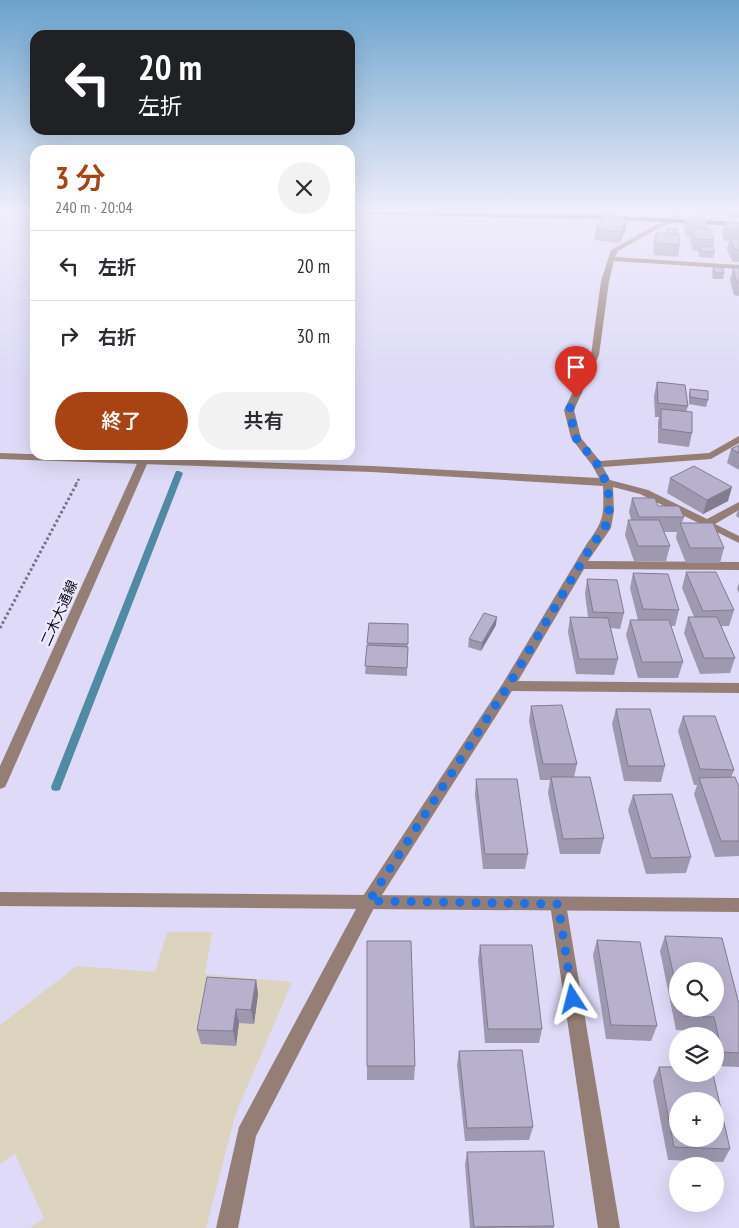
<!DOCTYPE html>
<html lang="ja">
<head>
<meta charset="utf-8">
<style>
	:root { --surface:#fff; --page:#f2f2f3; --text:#2b2b33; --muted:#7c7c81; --line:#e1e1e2; --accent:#a84413 }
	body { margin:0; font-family:"PT Sans Narrow","Noto Sans JP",sans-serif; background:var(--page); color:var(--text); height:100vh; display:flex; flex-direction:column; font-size:19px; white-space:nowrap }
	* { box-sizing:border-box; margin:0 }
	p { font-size:16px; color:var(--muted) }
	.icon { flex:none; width:28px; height:28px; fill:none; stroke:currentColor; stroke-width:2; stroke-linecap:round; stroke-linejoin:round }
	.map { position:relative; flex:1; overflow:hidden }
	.sheet { position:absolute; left:30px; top:145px; width:325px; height:315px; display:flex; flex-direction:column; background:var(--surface); border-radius:15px; box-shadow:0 5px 20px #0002 }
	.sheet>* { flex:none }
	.hud { position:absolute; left:30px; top:30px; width:325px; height:105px; border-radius:15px; box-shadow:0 5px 20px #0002; background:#202124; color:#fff; overflow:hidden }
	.buttons { position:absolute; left:669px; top:962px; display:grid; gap:10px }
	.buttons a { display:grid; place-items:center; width:55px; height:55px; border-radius:50%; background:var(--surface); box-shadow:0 5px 20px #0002; font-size:25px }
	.pin { position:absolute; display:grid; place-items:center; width:42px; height:42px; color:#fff; margin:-51px -21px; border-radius:50% 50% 50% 0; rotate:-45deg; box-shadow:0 0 5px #0007 }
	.pin .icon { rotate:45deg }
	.me { position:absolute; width:55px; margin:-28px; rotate:351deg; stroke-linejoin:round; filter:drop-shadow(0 0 4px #0008) }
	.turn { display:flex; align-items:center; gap:18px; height:105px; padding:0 25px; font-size:22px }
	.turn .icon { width:65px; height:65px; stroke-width:2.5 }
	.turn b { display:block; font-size:35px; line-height:42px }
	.round { display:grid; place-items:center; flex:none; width:52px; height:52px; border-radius:26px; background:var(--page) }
	.head { display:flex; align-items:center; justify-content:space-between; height:85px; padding:0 25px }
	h1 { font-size:30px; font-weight:600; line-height:38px; color:var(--accent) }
	.cta { display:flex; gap:10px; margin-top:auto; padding:10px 25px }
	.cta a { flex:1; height:58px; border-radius:30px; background:var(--accent); color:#fff; font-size:20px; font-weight:600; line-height:58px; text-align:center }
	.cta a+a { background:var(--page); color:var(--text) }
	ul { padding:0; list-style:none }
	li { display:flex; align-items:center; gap:15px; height:70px; padding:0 25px; border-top:1px solid var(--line) }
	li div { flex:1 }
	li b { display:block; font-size:19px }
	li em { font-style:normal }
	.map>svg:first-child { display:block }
</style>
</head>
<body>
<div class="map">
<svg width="739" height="1228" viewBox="0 0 739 1228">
	<rect width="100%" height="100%" fill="#dedaf7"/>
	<path fill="#ddd4bf" d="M167,932H212L205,974L292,982L236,1113L206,1228H30L44,1218L15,1154L0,1164V1025L77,966L155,972Z"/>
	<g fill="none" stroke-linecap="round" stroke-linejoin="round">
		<path fill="#518aa3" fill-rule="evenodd" d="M176,471H179L183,473L61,787L60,790L56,791L52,790L51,787Z"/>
		<path stroke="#757285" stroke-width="2.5" stroke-dasharray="2 2" stroke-linecap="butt" d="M76,484L80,477"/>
		<path stroke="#757285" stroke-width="3" stroke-dasharray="2.5 2.5" stroke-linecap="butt" d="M0,628L77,483"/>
		<g fill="#957e75" fill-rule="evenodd">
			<path d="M671,211H677L678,221L660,227L618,251L615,257L739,265V269L614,261L609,281L599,355L574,410L581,438L600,461L709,453L739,436V443L711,459L603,467L610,480L648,490L707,519L739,502V510L715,524L739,536V543L640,494L613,487L614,511L611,528L588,561L739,562V570L584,569L518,681L739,683V693L512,691L375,906L256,1136L238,1228H216L239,1127L363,896L503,683L586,545C604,520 604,517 603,486L372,472L0,459V453L372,466L599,478L592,465L571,438L564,410L591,355L601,281L611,250L656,225L672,219Z"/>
			<path d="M558,897L564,899L566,904L620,1228H598L550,904L552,899Z"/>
		</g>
		<g fill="#957e75" fill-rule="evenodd">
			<path d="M141,455H151L7,783L5,787L0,789V766Z"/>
			<path d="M0,892L739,898V912L0,906Z"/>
		</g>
		<path fill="#563022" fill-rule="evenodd" d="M350,211L601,215L739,222V226L601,219L350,214Z"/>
	</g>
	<g fill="#9e98b0" fill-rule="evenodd">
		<path d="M695,211H723L722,216L695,213Z"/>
		<path d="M727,211H739V218L727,217Z"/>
		<path d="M686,218L707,226L706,229L714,240L713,247L715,252L713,258L699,257L698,251H693L690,240L691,237L686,236L684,229Z"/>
		<path d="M627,220L625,231L619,243L594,240L596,229Z"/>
		<path d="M725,222L739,223V262H733L727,250L729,241H724L722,233Z"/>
		<path d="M656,233L680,245L678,257L654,255L653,244Z"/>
		<path d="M713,267L724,273L723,279H713L712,273Z"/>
		<path d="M733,268H739V296L734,295L730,280Z"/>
		<path d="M657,382L688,406L686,412L692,433L689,447L658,443V422L659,417H655L654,396Z"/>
		<path d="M690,389L708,400L706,407L689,404V396Z"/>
		<path d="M739,445V470L727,463L731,449Z"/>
		<path d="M670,478L728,501L703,514L667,493Z"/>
		<path d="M632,498L658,506L684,517L682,523L724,548L720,563H686L676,538L677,532H664L670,546L666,561H634L625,535L628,520H631L629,512Z"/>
		<path d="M739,507V518L736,516Z"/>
		<path d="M686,572L734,610L729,626H721L735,658L730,673L700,674L684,633L688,617H694L682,588Z"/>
		<path d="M633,573L679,610L675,626H670L683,662L678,678H638L626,635L630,620H638L630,588Z"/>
		<path d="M587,579L624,613L620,629L611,628L618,659L614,675L576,674L568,632L570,617H588L585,594Z"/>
		<path d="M739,583V593L737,589Z"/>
		<path d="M369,623L408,624L407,676L365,674Z"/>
		<path d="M496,625L481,651L468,647L469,639Z"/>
		<path d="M531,706L577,764L574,777L604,838L600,854H560L548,793L550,780H540L529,721Z"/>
		<path d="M616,709L665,766L661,782L624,781L612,724Z"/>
		<path d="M683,716L734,770L731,778L739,787V856L715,857L694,794L697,785H694L678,731Z"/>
		<path d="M476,779L528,854L525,869H483L475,795Z"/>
		<path d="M633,795L691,857L686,873L646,874L628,810Z"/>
		<path d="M665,936L739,1004V1067L715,1066V1036H708L707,1031L676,1030L660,951ZM678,971L715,1009H678Z"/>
		<path d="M597,940L657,1026L651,1041L606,1039L593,955Z"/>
		<path d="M367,941L415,1066L414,1080H367Z"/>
		<path d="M480,945L542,1029L539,1043H485L478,960Z"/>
		<path d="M256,980L258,994L254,1024L239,1023L236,1046L201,1044L197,1030Z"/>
		<path d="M459,1051L533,1127L529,1140L465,1141L457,1065Z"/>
		<path d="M659,1067L730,1149L723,1162L668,1160L653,1081Z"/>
		<path d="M467,1152L554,1226L553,1228H470L465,1165Z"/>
	</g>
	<g fill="#817c90">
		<path d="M627,220L625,231L619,243L621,232Z"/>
		<path d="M732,487L728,501L703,514L707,500Z"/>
		<path d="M497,617L496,625L481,651L482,643Z"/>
		<path d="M256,980L258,994L254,1024L251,1010Z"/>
		<path d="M236,1009L239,1023L236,1046L233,1031Z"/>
	</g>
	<g fill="#b8b1cd" stroke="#817c90" fill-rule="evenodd">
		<path d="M604,214L627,220L621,232L596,229Z"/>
		<path d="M686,218L705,219L707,226L688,225Z"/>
		<path d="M725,222L739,223V230L727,229Z"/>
		<path d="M668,228L677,229L675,234L666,233Z"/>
		<path d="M692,229H710L714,240L696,239Z"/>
		<path d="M656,233L679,234L680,245L656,243Z"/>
		<path d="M730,238L739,239V250H735Z"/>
		<path d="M699,246L713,247L715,252L701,251Z"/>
		<path d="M713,267L723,268L724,273H715Z"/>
		<path d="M733,268H739V283H737Z"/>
		<path d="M657,382L685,385L688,406L658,403Z"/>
		<path d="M690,389L708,391V400L690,397Z"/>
		<path d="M661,409L692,412V433L661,429Z"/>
		<path d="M739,445V453L731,449Z"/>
		<path d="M694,466L732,487L707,500L670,478Z"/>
		<path d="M632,498H655L658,506H679L684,517H639Z"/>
		<path d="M628,520H659L670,546H638Z"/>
		<path d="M680,523H713L724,548H690Z"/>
		<path d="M686,572H716L734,610L703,611Z"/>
		<path d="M633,573L668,574L679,610L643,609Z"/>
		<path d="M587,579L617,580L624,613L593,612Z"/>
		<path d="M484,613L497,617L482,643L469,639Z"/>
		<path d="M570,617L608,618L618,659H579Z"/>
		<path d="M688,617H717L735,658H704Z"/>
		<path d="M630,620H669L683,662H642Z"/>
		<path d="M369,623L408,624V644L367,643Z"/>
		<path d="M367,645L408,647L407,668L365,666Z"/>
		<path d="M562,705L577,764H543L531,706Z"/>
		<path d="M616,709H650L665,766H628Z"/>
		<path d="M683,716H715L734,770L700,769Z"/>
		<path d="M551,777H590L604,838L563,839Z"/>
		<path d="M735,777L739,787V841H721L699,778Z"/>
		<path d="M476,779H517L528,854H485Z"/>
		<path d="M672,794L691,857L651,858L633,795Z"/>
		<path d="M665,936L722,938L739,1004V1053L722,1052L714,1017L682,1016L680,1009H715V971H678V995Z"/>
		<path d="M597,940L640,942L657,1026L611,1025Z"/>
		<path d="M367,941H411L415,1066H367Z"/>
		<path d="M480,945H532L542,1029H488Z"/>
		<path d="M207,977L256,980L251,1010L236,1009L233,1031L197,1030Z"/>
		<path d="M522,1050L533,1127L467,1128L459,1051Z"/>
		<path d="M659,1067H678V1074H713L730,1149L674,1147ZM678,1101H715V1139H678Z"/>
		<path d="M544,1151L554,1226L474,1227L467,1152Z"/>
	</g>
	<linearGradient id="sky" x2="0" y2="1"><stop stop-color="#6ba3cc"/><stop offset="0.55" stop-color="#f0eefb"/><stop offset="1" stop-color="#f0eefb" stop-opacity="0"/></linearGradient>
	<rect width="739" height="383" fill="url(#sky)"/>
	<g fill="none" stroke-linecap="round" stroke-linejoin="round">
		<path stroke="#1a73e8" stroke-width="9" stroke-dasharray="0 16.2" d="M573,999L558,904L369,901L508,686L592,545L605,528L609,511L608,486L597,464L576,438L569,410L576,397"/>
	</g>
	<g text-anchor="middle" stroke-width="5" stroke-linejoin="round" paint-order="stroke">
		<g font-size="14" fill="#0e0c16" stroke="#ebe9fb">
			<text transform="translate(59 613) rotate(-66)" y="5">二木大通線</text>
		</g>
	</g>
</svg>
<div class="buttons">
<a><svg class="icon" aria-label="search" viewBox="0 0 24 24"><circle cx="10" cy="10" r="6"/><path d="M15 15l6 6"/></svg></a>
<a><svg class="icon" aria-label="layers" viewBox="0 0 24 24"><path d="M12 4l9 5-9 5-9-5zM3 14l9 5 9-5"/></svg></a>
<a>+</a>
<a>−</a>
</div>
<div class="pin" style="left:576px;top:397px;background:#d93025"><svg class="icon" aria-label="arrive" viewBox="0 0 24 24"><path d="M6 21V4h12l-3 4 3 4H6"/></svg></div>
<svg class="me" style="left:573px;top:999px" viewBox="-20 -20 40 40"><path d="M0-17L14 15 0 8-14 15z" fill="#1a73e8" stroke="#fff" stroke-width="4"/></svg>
<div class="hud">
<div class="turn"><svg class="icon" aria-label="left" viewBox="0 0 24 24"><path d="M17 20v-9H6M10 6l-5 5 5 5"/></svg><div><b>20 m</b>左折</div></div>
</div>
<section class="sheet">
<div class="head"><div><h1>3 分</h1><p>240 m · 20:04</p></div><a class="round"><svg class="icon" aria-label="close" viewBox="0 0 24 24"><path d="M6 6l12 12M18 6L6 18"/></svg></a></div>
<ul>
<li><svg class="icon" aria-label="left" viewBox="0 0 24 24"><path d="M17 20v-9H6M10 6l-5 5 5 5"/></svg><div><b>左折</b></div><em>20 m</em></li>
<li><svg class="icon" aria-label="right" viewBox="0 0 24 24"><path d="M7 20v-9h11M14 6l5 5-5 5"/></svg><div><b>右折</b></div><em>30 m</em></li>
</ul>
<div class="cta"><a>終了</a><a>共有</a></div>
</section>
</div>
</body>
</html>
